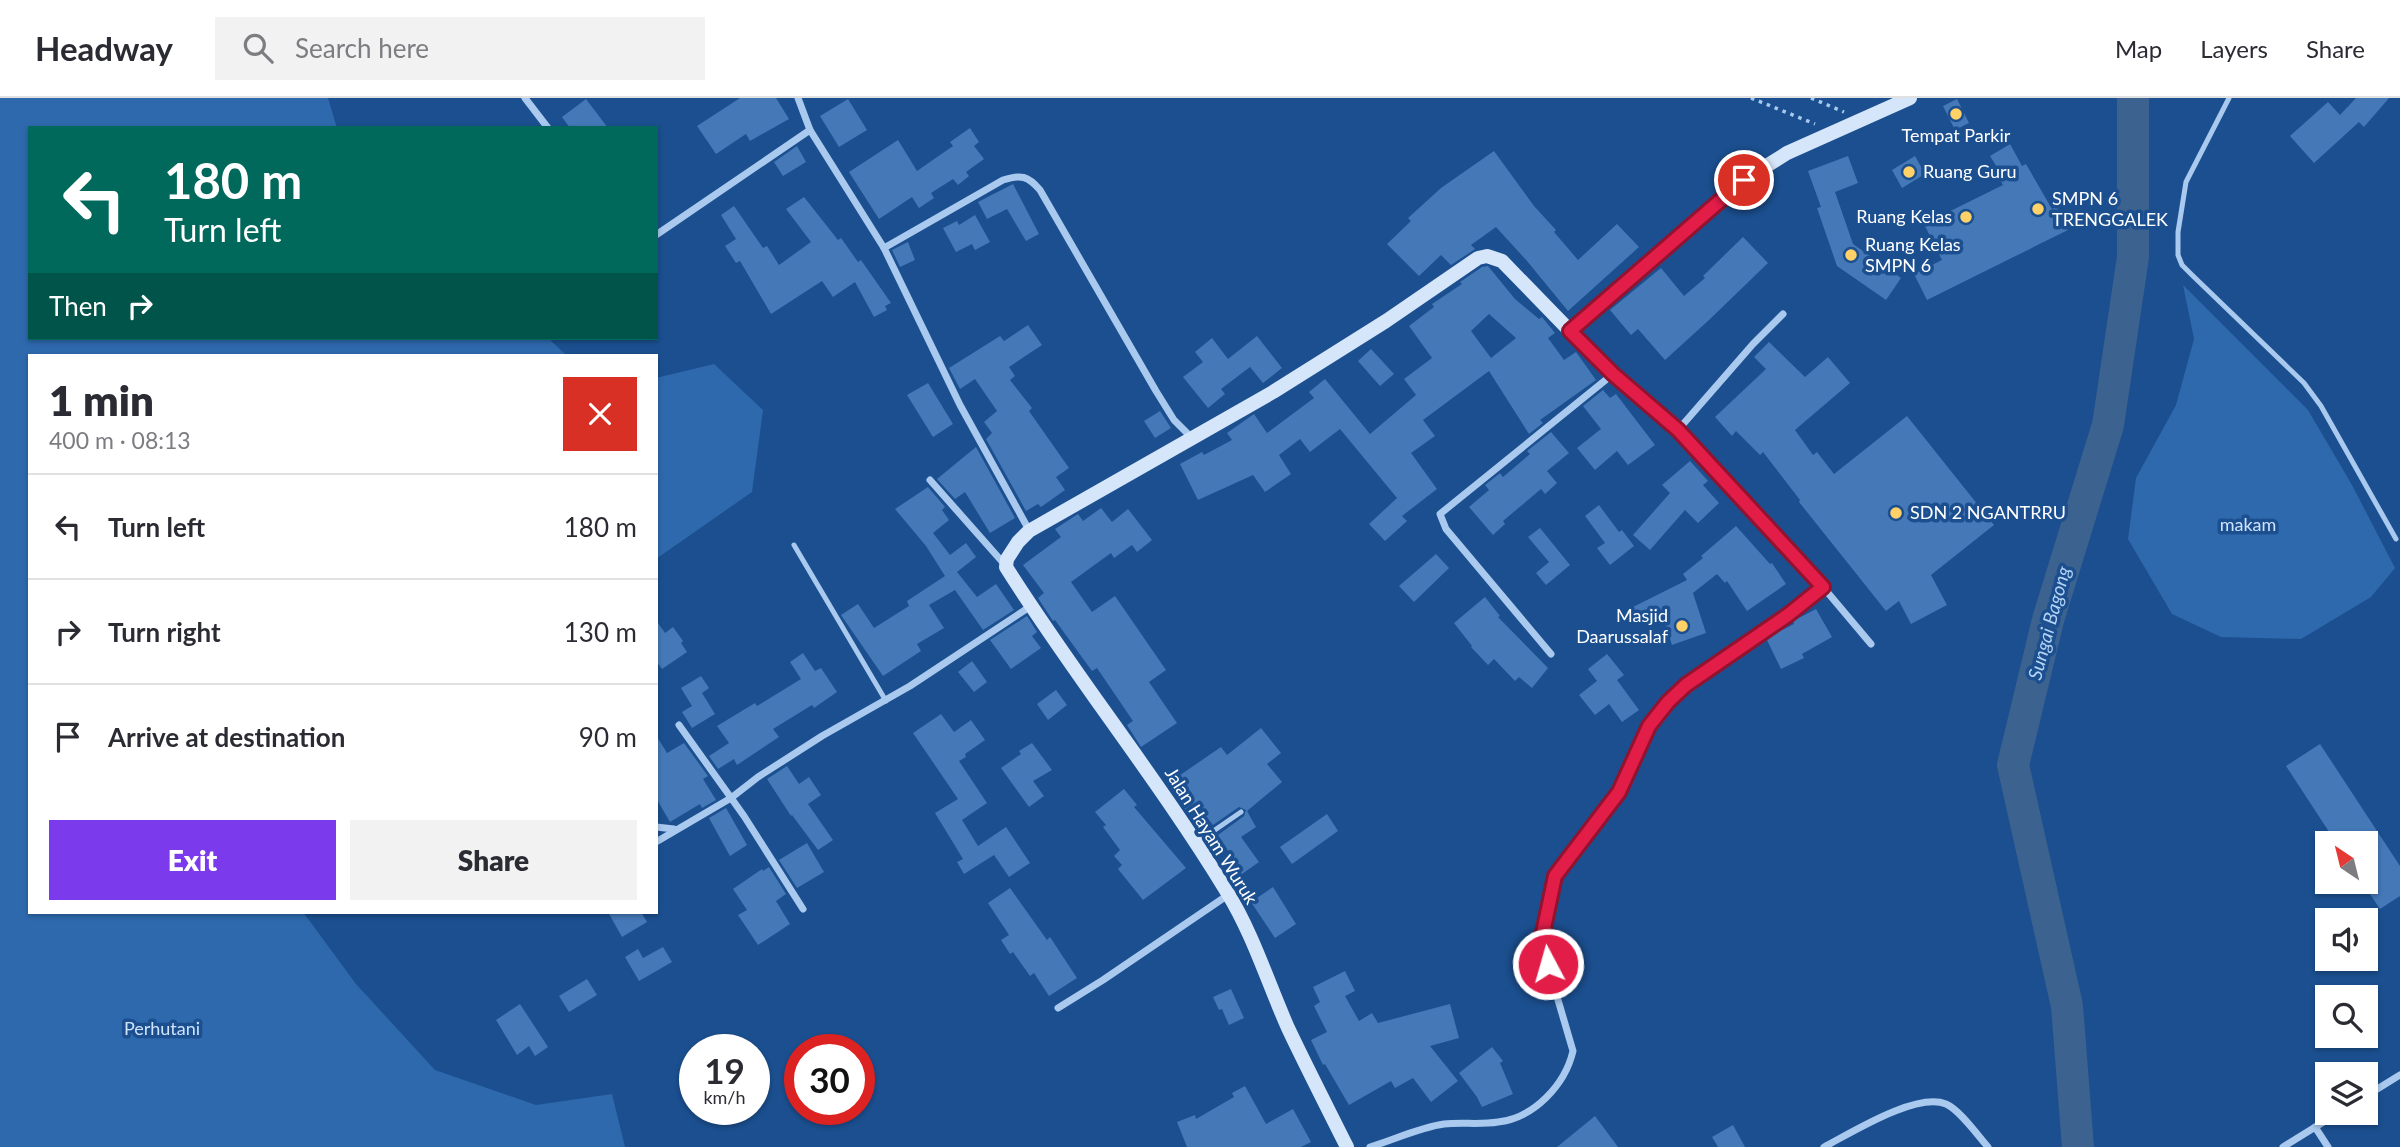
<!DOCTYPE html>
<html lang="en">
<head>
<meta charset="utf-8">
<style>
	:root { --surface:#fff; --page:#f2f2f3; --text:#2b2b33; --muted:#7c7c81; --line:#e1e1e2; --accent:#7c3aed }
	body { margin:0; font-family:Lato,sans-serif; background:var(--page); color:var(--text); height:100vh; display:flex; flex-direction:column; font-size:26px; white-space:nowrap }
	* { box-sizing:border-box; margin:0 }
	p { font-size:23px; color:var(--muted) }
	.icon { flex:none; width:38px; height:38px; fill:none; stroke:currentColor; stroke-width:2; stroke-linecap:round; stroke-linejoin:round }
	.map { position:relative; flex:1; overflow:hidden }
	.panel { position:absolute; left:28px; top:256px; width:630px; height:560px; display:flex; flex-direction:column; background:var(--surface); border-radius:0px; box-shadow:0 2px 5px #0004 }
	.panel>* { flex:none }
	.guide { position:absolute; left:28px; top:28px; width:630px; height:214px; border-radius:0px; box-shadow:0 2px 5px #0004; background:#00695c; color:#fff; overflow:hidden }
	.needle { width:46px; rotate:325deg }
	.fabs { position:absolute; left:2315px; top:733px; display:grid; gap:14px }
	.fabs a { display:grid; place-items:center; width:63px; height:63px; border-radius:0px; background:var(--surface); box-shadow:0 2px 5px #0004; font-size:35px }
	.speed { position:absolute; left:679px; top:936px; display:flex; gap:14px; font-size:35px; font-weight:700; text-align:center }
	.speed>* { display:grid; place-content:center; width:91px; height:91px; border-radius:50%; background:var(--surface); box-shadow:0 2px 5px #0004; line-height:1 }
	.speed small { font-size:18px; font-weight:400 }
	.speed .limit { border:10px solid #d22; background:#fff; color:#111 }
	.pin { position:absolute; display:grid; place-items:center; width:60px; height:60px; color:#fff; margin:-30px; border:4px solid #fff; border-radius:50%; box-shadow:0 2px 7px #0007 }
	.me { position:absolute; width:77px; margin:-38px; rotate:354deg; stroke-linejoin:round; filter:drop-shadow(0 0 5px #0008) }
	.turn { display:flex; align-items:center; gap:24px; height:147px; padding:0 21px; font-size:32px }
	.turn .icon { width:91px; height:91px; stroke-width:2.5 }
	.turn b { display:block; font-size:49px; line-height:60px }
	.then { display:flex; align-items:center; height:66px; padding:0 21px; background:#0003; gap:14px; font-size:26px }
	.round { display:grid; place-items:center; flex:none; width:74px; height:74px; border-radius:0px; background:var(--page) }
	.overview { display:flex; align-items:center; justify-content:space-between; height:119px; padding:0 21px }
	h1 { font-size:42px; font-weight:800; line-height:52px }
	.button { display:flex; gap:14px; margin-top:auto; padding:14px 21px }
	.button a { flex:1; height:80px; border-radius:0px; background:var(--accent); color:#fff; font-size:28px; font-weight:800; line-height:80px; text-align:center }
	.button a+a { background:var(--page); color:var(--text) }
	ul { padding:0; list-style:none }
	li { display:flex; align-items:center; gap:21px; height:105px; padding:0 21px; border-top:2px solid var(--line) }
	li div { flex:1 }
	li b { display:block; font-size:26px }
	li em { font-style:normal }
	header { display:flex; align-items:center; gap:42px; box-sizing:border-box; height:98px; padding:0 35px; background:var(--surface); border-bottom:2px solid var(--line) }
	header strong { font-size:33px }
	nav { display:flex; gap:38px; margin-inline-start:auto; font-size:24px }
	.search { width:490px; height:63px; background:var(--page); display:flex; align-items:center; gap:18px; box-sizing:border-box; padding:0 24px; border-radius:0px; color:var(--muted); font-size:26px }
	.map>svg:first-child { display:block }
</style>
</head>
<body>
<header>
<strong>Headway</strong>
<div class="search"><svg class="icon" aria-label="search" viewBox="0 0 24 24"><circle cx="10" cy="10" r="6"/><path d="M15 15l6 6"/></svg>Search here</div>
<nav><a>Map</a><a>Layers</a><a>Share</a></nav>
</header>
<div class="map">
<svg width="2400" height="1049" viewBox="0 0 2400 1049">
	<rect width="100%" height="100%" fill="#1b4f8f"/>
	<g fill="#2e69ad">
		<path d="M0,0H328L337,30H30V240H548L566,257H30V814H303L356,886L435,972L536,1007L612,996L625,1049H0Z"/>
		<path d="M2183,187L2308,312L2352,387L2395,470L2371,499L2301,541L2221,539L2172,516L2128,441L2136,380L2176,307L2194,241Z"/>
		<path d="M714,266L763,312L752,394L656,461V280Z"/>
	</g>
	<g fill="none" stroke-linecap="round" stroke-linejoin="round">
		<path stroke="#3c6290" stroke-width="32" d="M2078,1049L2067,908L2013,667L2048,522L2108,327L2133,159V0"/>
	</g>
	<g fill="#4478b7" fill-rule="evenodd">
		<path d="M740,0H776L789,21L750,43L746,36L716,56L697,28Z"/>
		<path d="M2356,0H2389L2364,29L2359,24L2314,65L2290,38L2328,4L2340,17Z"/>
		<path d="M586,1L608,30H570L562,19Z"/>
		<path d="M848,1L867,32L839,49L820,18Z"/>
		<path d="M1957,1L1969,25L1955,32L1943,8Z"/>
		<path d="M970,30L979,44L974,48L984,61L966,74L969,78L958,87L953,81L931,95L934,100L919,110L912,99L879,121L849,74L898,42L917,73L953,48L950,44Z"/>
		<path d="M2010,46L2022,68L2026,66L2052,111L2057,109L2068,132L1927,202L1914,176L1942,162L1924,126L2003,87L2000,81L2003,79L1990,58Z"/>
		<path d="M797,48L806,64L783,78L774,64Z"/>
		<path d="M1494,53L1534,108L1556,132L1554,134L1578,162L1617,126L1639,149L1568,213L1527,163L1496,129L1471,147L1475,151L1451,167L1441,157L1419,178L1387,146L1411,123L1408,120L1441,90Z"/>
		<path d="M1848,58L1858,85L1835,94L1853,146L1901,180L1886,202L1837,168L1817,110L1821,109L1808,73Z"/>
		<path d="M1915,58L1925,76L1902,90L1892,72Z"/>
		<path d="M1013,86L1039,136L1026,143L1007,111L987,121L978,104Z"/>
		<path d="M804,99L838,142L841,140L858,164L861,162L891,205L885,208L887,212L874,219L855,184L833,199L822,183L771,216L740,163L736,165L725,148L736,141L721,117L734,108L763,150L767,148L779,167L811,144L786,111Z"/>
		<path d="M975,117L990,144L975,152L972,146L956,154L943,130L957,123L959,127Z"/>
		<path d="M1743,139L1768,165L1709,222L1665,262L1638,231L1631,237L1610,212L1661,170L1684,198L1705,180L1703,178Z"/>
		<path d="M908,144L915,162L900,169L892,152Z"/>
		<path d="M1488,168L1515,201L1539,221L1542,219L1555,235L1548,240L1564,262L1576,254L1596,282L1540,322L1543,325L1529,336L1489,273L1423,322L1435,338L1411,355L1437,391L1402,418L1407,423L1385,443L1369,426L1397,400L1340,331L1310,354L1300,341L1279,357L1291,376L1265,394L1253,377L1198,402L1180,366L1202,354L1204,357L1232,342L1227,335L1254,316L1267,335L1314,300L1309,294L1325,281L1370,336L1416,297L1404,281L1432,260L1409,228L1434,209L1432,206L1462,186L1460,184L1482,169ZM1489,216L1516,240L1491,260L1471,233Z"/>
		<path d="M1028,227L1042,247L1009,269L1015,278L1010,282L1032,310L1029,313L1069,370L1056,379L1065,392L1041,409L1038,406L1026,413L986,341L992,335L984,324L997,313L975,281L960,291L949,270L1000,238L1004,243Z"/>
		<path d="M1257,238L1282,270L1263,285L1250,269L1221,291L1225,296L1208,310L1183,279L1203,264L1195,254L1212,240L1228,261Z"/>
		<path d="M1769,244L1805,279L1828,259L1850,285L1795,332L1813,357L1817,354L1834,376L1907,318L1994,427L1931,477L1947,507L1911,526L1899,503L1886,513L1799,404L1800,402L1763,354L1760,357L1736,333L1732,338L1715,319L1766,271L1754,259Z"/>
		<path d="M1371,251L1394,276L1380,288L1358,263Z"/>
		<path d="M928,285L953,326L933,339L907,297Z"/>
		<path d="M1603,292L1610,300L1616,296L1655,347L1628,367L1617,353L1595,372L1577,350L1601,331L1583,308Z"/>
		<path d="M1160,313L1171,330L1155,340L1144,323Z"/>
		<path d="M1551,334L1569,355L1547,373L1557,385L1545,396L1541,391L1503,423L1505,426L1493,437L1469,409L1489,392L1485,387L1500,375L1503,379L1530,356L1527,353Z"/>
		<path d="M976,349L1015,420L990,435L965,394L955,401L937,381Z"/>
		<path d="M1690,363L1708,383L1703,387L1719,405L1698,425L1685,412L1650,452L1633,437L1670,395L1662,387Z"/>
		<path d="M928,389L945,409L942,412L949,422L933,435L950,457L966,445L976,459L957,474L977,499L996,486L1014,512L983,532L955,492L929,507L944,530L917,546L921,553L883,578L841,517L858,506L874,530L909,508L907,503L945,478L926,448L895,411Z"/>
		<path d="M1599,407L1619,434L1622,432L1634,448L1610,467L1597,450L1605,445L1585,418Z"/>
		<path d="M1101,410L1112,424L1128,411L1152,442L1137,454L1132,447L1114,460L1111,455L1071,484L1092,514L1115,498L1166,572L1149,584L1177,625L1141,649L1127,627L1133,623L1097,570L1092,573L1055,522L1053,523L1038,500L1044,495L1023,467L1061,439L1055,431L1078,416L1083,423Z"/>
		<path d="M1736,428L1770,466L1772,465L1786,486L1747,513L1727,483L1725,485L1717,476L1693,495L1706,535L1672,547L1660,510L1639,521L1633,509L1687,482L1683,476L1703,460L1701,458Z"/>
		<path d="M1540,430L1570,467L1546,487L1536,475L1549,464L1528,439Z"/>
		<path d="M1436,456L1449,470L1414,504L1399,488Z"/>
		<path d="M1485,499L1500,518L1498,519L1548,570L1532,590L1519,579L1515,583L1494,561L1488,567L1471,549L1472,548L1454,525Z"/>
		<path d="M1816,511L1832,539L1802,556L1804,560L1781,571L1766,540L1794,526L1793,523Z"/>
		<path d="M1027,518L1037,534L1032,538L1041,550L1011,571L990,542Z"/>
		<path d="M656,522L665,535L673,529L683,543L681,545L687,554L662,571L656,563Z"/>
		<path d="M803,555L815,573L821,570L837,594L814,610L812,607L773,631L779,639L737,667L734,661L718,671L709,658L729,645L717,628L755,605L757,608L801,581L790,564Z"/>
		<path d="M1607,556L1624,577L1617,582L1639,612L1622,624L1609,606L1595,617L1579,597L1597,583L1588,571Z"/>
		<path d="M972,563L987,584L974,594L958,574Z"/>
		<path d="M701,578L709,590L702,595L715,616L692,630L682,614L692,608L681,590Z"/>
		<path d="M1056,592L1067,607L1048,622L1037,606Z"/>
		<path d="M941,616L954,634L971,622L985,642L965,656L966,659L959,663L987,705L962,722L978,748L1006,729L1030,765L1009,779L994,757L964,776L957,764L963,761L935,715L958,701L913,635Z"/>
		<path d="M1261,630L1281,655L1267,666L1282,684L1247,713L1256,729L1241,739L1259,764L1235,781L1224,765L1232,759L1218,737L1244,718L1246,712L1239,709L1213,727L1201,712L1191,719L1181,706L1184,704L1170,684L1221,649L1227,657Z"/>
		<path d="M656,637L667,655L684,645L708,678L703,681L716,702L702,710L700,706L670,724L656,700Z"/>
		<path d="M1032,645L1052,672L1033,683L1044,698L1029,709L1001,670L1021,656L1019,653Z"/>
		<path d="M2320,646L2400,768V798L2380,811L2366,790V746H2337L2286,668Z"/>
		<path d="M787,668L799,686L809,679L821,697L808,706L833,742L818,752L792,717L791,718L767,681Z"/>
		<path d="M1124,691L1137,707L1134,709L1186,770L1143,802L1118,771L1122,767L1114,758L1120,752L1103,729L1106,727L1095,714Z"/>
		<path d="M726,710L747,747L730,758L709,720Z"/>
		<path d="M1327,716L1338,733L1292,766L1280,749Z"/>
		<path d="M807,745L824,774L797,790L779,762Z"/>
		<path d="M769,769L786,796L776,803L790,826L758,847L738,817L747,812L733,791L762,771L763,773Z"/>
		<path d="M1273,789L1296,826L1275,840L1251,804Z"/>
		<path d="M1010,790L1047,842L1050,839L1077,880L1049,898L1034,875L1030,878L1013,854L1010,856L1001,842L1009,837L988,805Z"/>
		<path d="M608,814H641L647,824L622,839Z"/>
		<path d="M663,849L672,864L639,883L625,859L638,851L643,860Z"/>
		<path d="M1345,873L1355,893L1345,898L1359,923L1372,915L1378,925L1450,906L1459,940L1430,948L1458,983L1431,1004L1413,980L1395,990L1391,983L1349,1007L1325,966L1323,967L1311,942L1327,934L1314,908L1320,904L1313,889Z"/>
		<path d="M587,881L597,897L569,914L559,898Z"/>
		<path d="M1231,891L1244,920L1229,927L1222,911L1219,912L1213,899Z"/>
		<path d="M520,906L548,949L535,958L529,948L517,957L496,922Z"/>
		<path d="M1492,949L1503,963L1500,965L1513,996L1482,1009L1477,999L1459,975Z"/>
		<path d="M1245,988L1266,1026L1293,1011L1311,1044L1301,1049H1187L1177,1024L1195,1017L1196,1021L1234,999L1232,995Z"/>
		<path d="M1595,1018L1618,1049H1557Z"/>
		<path d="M1733,1027L1745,1049H1718L1712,1039Z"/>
	</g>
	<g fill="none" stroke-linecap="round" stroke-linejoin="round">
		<g stroke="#a9c9ee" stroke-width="3.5" stroke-dasharray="3.5 5" stroke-linecap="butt">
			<path d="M1751,0L1815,26"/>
			<path d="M1811,0L1844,14"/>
		</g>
		<g stroke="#a9c9ee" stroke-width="5">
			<path d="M2229,0L2186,84L2178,134V157L2182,167L2192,177L2304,285L2321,308L2396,441"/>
			<path d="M794,447L886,603"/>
			<path d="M1196,745L1241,714"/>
		</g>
		<g stroke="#a9c9ee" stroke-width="7">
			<path d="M525,0L548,30"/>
			<path d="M798,0L810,32"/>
			<path d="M656,137L810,32L884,150L1003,82C1021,76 1028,78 1040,92L1156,293L1174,322L1191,339"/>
			<path d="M884,150L960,307L1029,432"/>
			<path d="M1570,233L1613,276L1678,332L1823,489L1871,546"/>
			<path d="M1678,332L1753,246L1783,216"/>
			<path d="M930,382L1006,468"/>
			<path d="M1551,556L1446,431L1440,416L1613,276"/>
			<path d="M679,627L744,718L803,811"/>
			<path d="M656,729L674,731"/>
			<path d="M656,744L731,700L758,679L822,638L910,588L1031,508"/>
			<path d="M1058,910L1103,882L1228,797"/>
			<path d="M2366,998L2400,977"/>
			<path d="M2315,1029L2328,1049"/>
			<path d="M1370,1049C1393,1042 1421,1029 1444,1026C1462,1024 1480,1027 1498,1024C1534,1020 1565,987 1573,953L1541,844L1555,778L1619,694L1649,628L1668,604L1686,588L1788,517L1823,489"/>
			<path d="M1824,1049C1851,1035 1916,994 1946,1006C1960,1012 1978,1038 1988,1049"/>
			<path d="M2283,1049L2338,1015"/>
		</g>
		<path stroke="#d6e6fa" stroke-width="14" d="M1347,1049C1327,1009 1307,970 1288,930C1268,885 1253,836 1227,794C1159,682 1076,580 1006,469L1007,461L1018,444L1029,433L1273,294L1386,223L1478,160L1487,158L1502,163L1570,233L1744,82L1787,55L1910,0"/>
	</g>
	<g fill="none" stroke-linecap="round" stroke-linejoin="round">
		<g stroke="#92132f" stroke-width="18">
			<path id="route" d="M1548,866L1541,844L1555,778L1619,694L1649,628L1668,604L1686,587L1788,517L1823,489L1678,332L1613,276L1570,233L1744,82"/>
		</g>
		<use href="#route" stroke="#e11d48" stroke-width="12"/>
	</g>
	<g fill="#ffd166" stroke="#1b4f8f" stroke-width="2.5">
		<circle cx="1956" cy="16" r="7"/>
		<circle cx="1909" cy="74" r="7"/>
		<circle cx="2038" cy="111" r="7"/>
		<circle cx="1966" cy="119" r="7"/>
		<circle cx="1851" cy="157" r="7"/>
		<circle cx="1896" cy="415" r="7"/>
		<circle cx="1682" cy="528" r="7"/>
	</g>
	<g text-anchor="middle" stroke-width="7" stroke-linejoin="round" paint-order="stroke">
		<g font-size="18" fill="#fff" stroke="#1b4f8f" text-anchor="start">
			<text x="1956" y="44" text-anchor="middle">Tempat Parkir</text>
			<text x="1923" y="80">Ruang Guru</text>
			<text x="2052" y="107">SMPN 6<tspan x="2052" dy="21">TRENGGALEK</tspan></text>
			<text x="1952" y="125" text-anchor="end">Ruang Kelas</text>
			<text x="1865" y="153">Ruang Kelas<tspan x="1865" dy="21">SMPN 6</tspan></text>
			<text x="1910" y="421">SDN 2 NGANTRRU</text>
			<text x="1668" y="524" text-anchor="end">Masjid<tspan x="1668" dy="21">Daarussalaf</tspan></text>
		</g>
		<g font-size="18" fill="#cfe3fa" stroke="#1b4f8f">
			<text x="2248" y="433">makam</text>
			<text x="162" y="937">Perhutani</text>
		</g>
		<g font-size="18" fill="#fff" stroke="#1b4f8f">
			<text transform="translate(1211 738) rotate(58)" y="6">Jalan Hayam Wuruk</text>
		</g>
		<g font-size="19" font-style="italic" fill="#b5d3f5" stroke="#1b4f8f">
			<text transform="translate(2049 525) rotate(-75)" y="7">Sungai Bagong</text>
		</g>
	</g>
</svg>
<div class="fabs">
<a><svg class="needle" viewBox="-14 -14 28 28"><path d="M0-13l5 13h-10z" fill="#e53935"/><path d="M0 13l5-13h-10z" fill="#7c7c81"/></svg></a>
<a><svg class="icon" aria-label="sound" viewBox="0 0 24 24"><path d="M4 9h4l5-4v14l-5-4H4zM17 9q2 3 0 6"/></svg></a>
<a><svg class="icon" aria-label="search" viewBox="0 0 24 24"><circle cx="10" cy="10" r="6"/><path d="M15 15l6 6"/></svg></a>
<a><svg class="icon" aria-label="layers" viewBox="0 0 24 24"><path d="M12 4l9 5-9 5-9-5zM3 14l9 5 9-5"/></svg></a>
</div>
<div class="speed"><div>19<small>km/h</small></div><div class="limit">30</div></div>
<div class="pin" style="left:1744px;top:82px;background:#d93025"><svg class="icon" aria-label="arrive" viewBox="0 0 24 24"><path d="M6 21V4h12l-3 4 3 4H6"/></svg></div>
<svg class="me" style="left:1548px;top:866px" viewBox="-20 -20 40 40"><circle r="17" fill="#e11d48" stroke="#fff" stroke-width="3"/><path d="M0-11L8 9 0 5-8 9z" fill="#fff"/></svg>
<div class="guide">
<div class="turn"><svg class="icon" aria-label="left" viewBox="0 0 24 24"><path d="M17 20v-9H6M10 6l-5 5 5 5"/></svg><div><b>180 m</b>Turn left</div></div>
<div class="then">Then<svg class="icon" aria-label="right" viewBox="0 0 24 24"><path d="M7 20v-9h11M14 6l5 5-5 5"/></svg></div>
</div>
<section class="panel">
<div class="overview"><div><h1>1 min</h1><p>400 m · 08:13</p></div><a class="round" style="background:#d93025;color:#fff"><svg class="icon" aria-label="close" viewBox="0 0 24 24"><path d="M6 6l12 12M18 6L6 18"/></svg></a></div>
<ul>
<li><svg class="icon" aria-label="left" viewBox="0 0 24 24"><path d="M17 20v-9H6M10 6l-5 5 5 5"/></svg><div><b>Turn left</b></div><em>180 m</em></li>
<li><svg class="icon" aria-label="right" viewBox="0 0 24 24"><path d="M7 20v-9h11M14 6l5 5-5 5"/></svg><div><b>Turn right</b></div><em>130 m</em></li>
<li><svg class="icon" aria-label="arrive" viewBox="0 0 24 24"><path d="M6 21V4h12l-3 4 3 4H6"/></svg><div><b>Arrive at destination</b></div><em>90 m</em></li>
</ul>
<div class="button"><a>Exit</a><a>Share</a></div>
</section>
</div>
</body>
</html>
